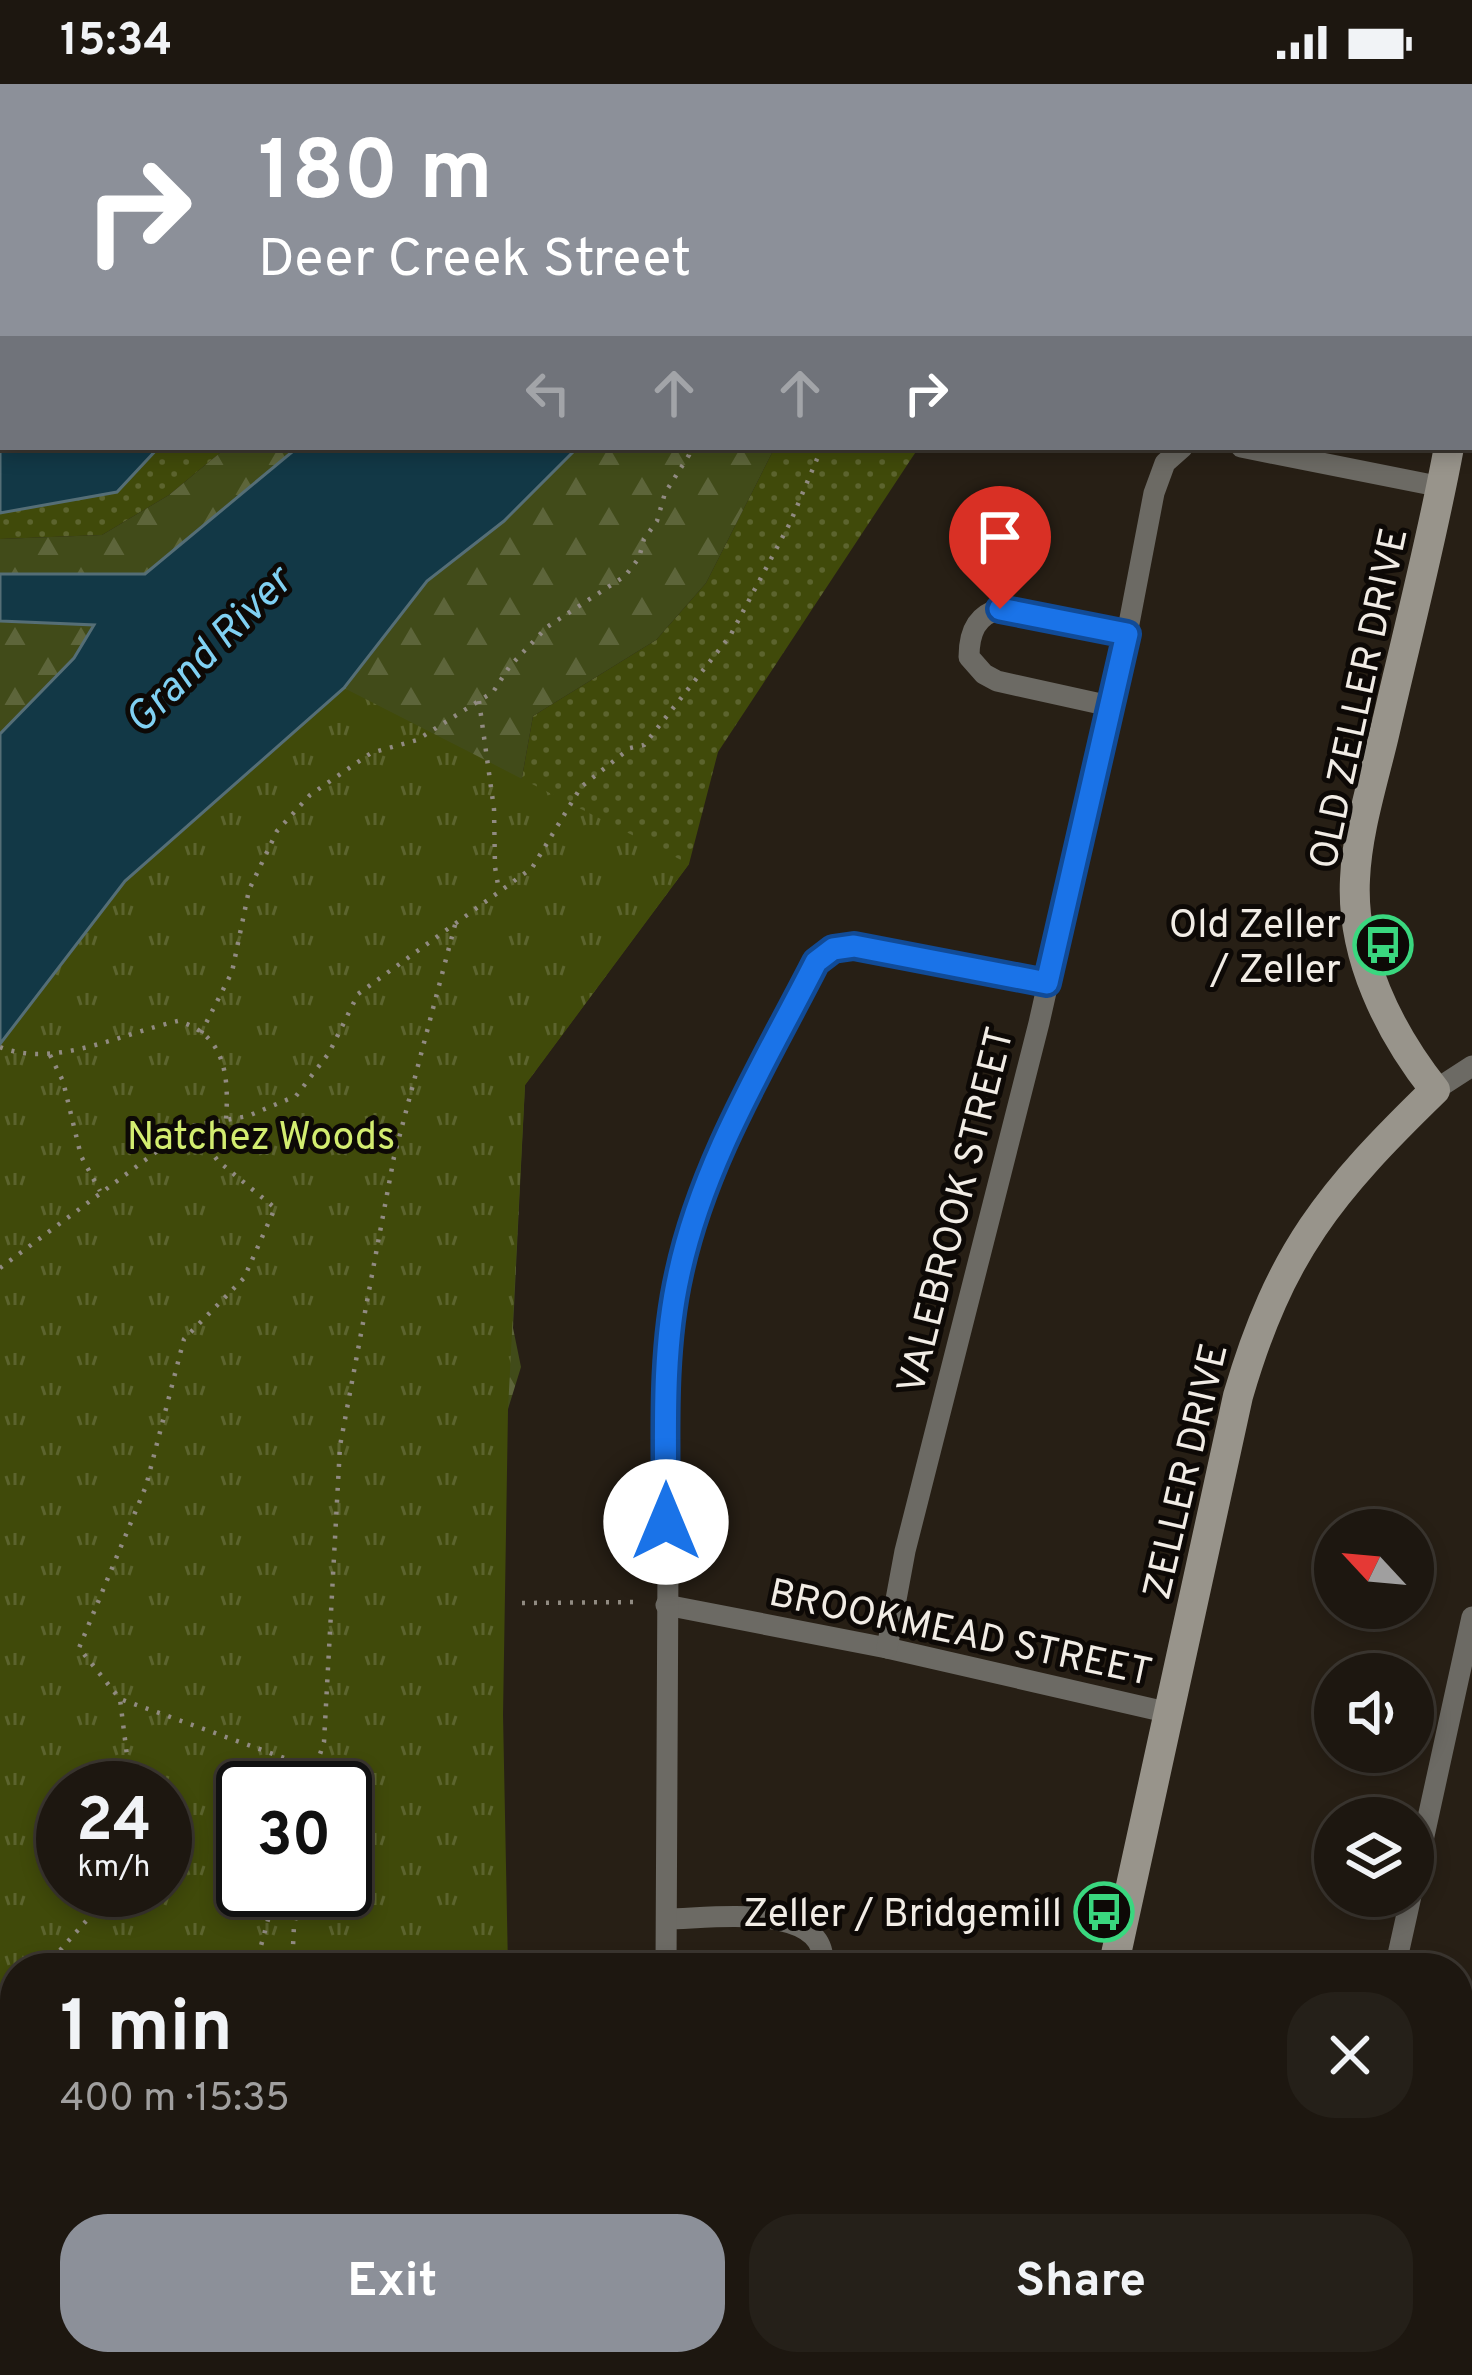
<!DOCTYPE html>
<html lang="en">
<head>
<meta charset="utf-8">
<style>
	:root { --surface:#1d1710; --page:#252019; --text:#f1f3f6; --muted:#a09f9f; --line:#3b3630; --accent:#8c9099 }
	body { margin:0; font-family:Overpass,sans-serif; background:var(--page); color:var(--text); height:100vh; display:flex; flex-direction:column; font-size:45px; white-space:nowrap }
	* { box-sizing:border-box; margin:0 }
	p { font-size:39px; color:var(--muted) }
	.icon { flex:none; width:66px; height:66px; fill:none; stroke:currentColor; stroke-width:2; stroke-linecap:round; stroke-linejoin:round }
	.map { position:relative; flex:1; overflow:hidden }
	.drawer { position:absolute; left:0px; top:1869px; width:1473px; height:423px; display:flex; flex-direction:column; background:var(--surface); border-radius:48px 48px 0 0; box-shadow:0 6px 18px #0003,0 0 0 3px var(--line) }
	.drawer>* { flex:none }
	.top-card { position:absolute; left:0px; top:0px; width:1473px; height:366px; box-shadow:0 6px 18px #0003,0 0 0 3px var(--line); background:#8c9099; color:#fff; overflow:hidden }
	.needle { width:78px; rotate:296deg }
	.fabs { position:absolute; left:1314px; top:1425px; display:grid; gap:24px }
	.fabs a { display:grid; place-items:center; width:120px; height:120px; border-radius:50%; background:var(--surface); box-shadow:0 6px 18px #0003,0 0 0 3px var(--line); font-size:60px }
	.speed { position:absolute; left:36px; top:1677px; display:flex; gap:24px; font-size:60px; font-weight:700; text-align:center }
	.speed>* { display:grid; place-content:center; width:156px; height:156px; border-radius:50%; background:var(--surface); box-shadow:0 6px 18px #0003,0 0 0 3px var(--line); line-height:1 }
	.speed small { font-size:30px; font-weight:400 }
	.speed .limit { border:6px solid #111; border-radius:18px; background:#fff; color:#111 }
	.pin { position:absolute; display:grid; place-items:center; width:102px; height:102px; color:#fff; margin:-123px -51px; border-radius:50% 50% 50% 0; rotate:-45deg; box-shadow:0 0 12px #0007 }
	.pin .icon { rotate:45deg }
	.me { position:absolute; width:132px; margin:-66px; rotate:0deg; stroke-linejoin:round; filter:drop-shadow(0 0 9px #0008) }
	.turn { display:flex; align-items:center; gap:42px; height:252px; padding:0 60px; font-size:54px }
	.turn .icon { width:156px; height:156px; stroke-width:2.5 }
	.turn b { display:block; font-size:84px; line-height:102px }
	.lanes { display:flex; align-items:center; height:114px; padding:0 60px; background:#0003; justify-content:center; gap:60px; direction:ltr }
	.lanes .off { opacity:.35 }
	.round { display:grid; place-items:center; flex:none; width:126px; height:126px; border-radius:48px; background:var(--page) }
	.summary { display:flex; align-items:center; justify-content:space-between; height:204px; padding:0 60px }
	h1 { font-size:72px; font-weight:700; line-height:90px }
	.button { display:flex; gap:24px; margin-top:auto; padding:24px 60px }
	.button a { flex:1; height:138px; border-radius:48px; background:var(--accent); color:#fff; font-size:48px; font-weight:700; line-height:138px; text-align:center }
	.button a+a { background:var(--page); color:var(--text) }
	.status { display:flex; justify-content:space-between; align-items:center; height:84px; padding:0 60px; background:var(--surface); direction:ltr }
	.status svg { height:33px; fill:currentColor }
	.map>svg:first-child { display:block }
</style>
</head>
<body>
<div class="status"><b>15:34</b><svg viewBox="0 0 49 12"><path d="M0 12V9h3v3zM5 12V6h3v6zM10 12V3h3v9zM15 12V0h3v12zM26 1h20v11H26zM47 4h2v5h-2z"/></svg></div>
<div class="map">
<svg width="1472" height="2291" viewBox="0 0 1472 2291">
	<defs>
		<pattern id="grass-dots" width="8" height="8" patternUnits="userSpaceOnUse" patternTransform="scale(3)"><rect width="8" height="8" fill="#404a0a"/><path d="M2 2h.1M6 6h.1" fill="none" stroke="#5c642e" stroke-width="1.8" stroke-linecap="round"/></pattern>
		<pattern id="forest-firs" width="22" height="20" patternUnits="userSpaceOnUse" patternTransform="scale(3)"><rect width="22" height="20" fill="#414b19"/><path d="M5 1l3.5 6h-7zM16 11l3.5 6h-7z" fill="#5d653a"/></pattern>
		<pattern id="park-tufts" width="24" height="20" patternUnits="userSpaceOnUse" patternTransform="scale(3)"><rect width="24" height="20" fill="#404a0a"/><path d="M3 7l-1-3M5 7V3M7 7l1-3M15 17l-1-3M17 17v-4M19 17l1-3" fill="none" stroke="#5c642e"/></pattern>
	</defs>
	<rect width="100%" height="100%" fill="#271f15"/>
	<g fill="url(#grass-dots)">
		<path d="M159,363H227L169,411L102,451L0,455V429L117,408Z"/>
		<path d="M775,363H919L718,668L689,780L525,1001L519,710L533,632L656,556L706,499Z"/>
	</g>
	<g fill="url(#forest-firs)" fill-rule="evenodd">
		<path d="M227,363H298L145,490H0V455L102,451L169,411Z"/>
		<path d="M578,363H775L706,499L656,556L533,632L519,710L525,1001L513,1244L521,1283L508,1325L243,1704V1806L15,1884V2277H536V2291H0V1687L344,604L427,497L504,437ZM63,1704H165V1806H63Z"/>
		<path d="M0,537L95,540L74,574L0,650Z"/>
	</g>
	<g fill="url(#park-tufts)" fill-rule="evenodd">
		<path d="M344,604L689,780L525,1001L508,1325L503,1631L508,1884H15V2277H509V2291H0V961L125,797ZM63,1704H165V1806H63ZM243,1704H345V1806H243Z"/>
		<path d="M1458,2214L1472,2229V2291H1173L1177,2277H1458Z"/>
	</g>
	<g fill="#123846" stroke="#556e76" stroke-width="3">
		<path d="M0,0L169,3H3V363H159L117,408L0,429Z"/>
		<path d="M298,363H578L504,437L427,497L344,604L125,797L0,960V650L74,574L94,541L0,537V490H145Z"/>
	</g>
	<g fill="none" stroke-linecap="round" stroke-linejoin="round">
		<g stroke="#556e76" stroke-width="6">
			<path d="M0,2080L15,2092"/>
			<path d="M238,2277L262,2291"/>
			<path d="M367,2291L390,2277"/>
		</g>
		<g stroke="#918b82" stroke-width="4.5" stroke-dasharray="3 9" stroke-linecap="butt">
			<path d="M1180,0L1181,3"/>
			<path d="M1316,0L1324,3"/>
			<path d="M910,3L913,0"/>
			<path d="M1001,3L1002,0"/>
			<path d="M1401,3L1402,0"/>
			<path d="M1470,85L1472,86"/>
			<path d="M479,617L494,725L495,783L499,807"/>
			<path d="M201,949L232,888L249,806L277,747L310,711L371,669L417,656L493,608L510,582L547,543L625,492L639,474L644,455L657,437L665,409L689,371L690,363"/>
			<path d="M0,963C54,985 123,949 178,937C226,951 229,993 226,1036"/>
			<path d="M50,971L63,997L81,1072L100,1107"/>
			<path d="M0,1184L191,1042L248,1032L296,1012L329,969L358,910L532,784L581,703L630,664L644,661L730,552L790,439L822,363"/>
			<path d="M522,1519L637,1518"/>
			<path d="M123,1616L315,1685"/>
			<path d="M131,1704L120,1615L79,1564L146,1402L184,1255L244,1194L275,1124L218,1077L192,1042"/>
			<path d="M309,1704L324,1658L340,1362L394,1073L456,837"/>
			<path d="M44,1884L88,1835L100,1806"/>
			<path d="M255,1884L276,1806"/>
			<path d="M292,1884L294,1841L302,1806"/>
			<path d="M0,1963L15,1923"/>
			<path d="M0,2035L15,2041"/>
			<path d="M1316,2277L1320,2291"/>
			<path d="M76,2291L83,2277"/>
		</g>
		<g stroke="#6c6a64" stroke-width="21">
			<path d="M1241,363L1442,403"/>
			<path d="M1110,622L997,597L984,590L969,573C969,549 976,531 1000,525L1127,550"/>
			<path d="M1435,1006L1472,982"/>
			<path d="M666,1521L887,1564L1170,1629"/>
			<path d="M887,1564L905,1467L1039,939L1127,550L1154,409L1165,379L1183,363"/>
			<path d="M1413,1802L1472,1533"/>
			<path d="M667,1835C709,1835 833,1816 822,1884"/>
			<path d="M666,1884L669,1275C683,1117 746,1015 816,878L833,865L854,862L1047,899"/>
			<path d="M1395,1884L1411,1812"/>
			<path d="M1458,1988L1472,1991"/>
			<path d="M662,2291V2277"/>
		</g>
		<g stroke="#98948b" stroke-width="30">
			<path d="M1470,276L1472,273"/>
			<path d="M1113,1884L1238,1312C1280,1168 1330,1108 1435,1006C1389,948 1351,872 1355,795C1357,747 1373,698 1384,651C1406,555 1431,460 1449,363"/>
			<path d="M1030,2291L1032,2277"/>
		</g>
	</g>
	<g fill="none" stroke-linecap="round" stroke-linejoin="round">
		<g stroke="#114b97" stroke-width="30">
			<path id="route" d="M666,1438C666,1357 661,1270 679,1190C703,1078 765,978 816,878L833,865L854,862L1047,899L1127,550L1000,525"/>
		</g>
		<use href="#route" stroke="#1a73e8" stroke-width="21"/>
	</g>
	<defs>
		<g id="bus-ring" transform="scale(3)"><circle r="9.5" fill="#0d0906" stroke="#3ad77f" stroke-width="1.5"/><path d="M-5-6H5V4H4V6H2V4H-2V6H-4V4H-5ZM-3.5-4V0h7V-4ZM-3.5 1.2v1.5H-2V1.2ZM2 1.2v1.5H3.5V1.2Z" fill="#3ad77f"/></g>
	</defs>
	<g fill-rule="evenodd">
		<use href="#bus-ring" x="1383" y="861"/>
		<use href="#bus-ring" x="1104" y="1828"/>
	</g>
	<g text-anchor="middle" stroke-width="10" stroke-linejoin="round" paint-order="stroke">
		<g font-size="39" fill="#f1ece5" stroke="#0d0906">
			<text transform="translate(1357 614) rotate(-78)" y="14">OLD ZELLER DRIVE</text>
			<text transform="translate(954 1126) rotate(-76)" y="14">VALEBROOK STREET</text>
			<text transform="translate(1184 1387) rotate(-77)" y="14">ZELLER DRIVE</text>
			<text transform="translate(961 1547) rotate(12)" y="14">BROOKMEAD STREET</text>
		</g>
		<g font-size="39" fill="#f1ece5" stroke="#0d0906" text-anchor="end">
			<text x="1341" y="853">Old Zeller<tspan x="1341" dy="45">/ Zeller</tspan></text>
			<text x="1062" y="1842">Zeller / Bridgemill</text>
		</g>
		<g font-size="39" fill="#d3ed70" stroke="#0d0906">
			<text x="261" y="1065">Natchez Woods</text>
		</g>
		<g font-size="42" font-style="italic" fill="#80d0f2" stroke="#0d0906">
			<text transform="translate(207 565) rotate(-45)" y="15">Grand River</text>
		</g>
	</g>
</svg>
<div class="fabs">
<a><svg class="needle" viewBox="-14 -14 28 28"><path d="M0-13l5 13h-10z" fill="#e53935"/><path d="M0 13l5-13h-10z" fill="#a09f9f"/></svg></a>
<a><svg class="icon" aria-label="sound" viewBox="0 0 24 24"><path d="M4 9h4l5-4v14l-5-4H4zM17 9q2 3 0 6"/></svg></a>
<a><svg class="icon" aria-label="layers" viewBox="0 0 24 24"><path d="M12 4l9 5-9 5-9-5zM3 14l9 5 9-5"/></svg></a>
</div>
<div class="speed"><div>24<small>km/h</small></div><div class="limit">30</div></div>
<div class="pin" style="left:1000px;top:525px;background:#d93025"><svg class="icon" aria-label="arrive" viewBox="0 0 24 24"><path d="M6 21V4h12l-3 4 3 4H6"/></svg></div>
<svg class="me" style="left:666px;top:1438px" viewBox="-20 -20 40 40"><circle r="19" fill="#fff"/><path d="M0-13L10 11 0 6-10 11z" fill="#1a73e8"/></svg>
<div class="top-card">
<div class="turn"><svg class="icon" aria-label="right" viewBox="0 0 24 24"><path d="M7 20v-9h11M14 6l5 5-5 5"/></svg><div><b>180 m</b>Deer Creek Street</div></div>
<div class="lanes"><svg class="icon off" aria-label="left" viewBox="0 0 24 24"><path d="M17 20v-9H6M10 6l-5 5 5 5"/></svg><svg class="icon off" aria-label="ahead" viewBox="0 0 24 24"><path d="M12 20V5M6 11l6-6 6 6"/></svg><svg class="icon off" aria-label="ahead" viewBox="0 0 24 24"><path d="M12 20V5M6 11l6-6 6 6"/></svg><svg class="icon" aria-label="right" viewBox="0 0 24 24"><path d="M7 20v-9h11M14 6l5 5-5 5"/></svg></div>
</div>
<section class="drawer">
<div class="summary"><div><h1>1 min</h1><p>400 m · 15:35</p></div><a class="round"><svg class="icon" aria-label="close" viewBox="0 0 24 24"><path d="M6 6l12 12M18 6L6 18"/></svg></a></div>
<div class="button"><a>Exit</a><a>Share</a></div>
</section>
</div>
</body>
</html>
